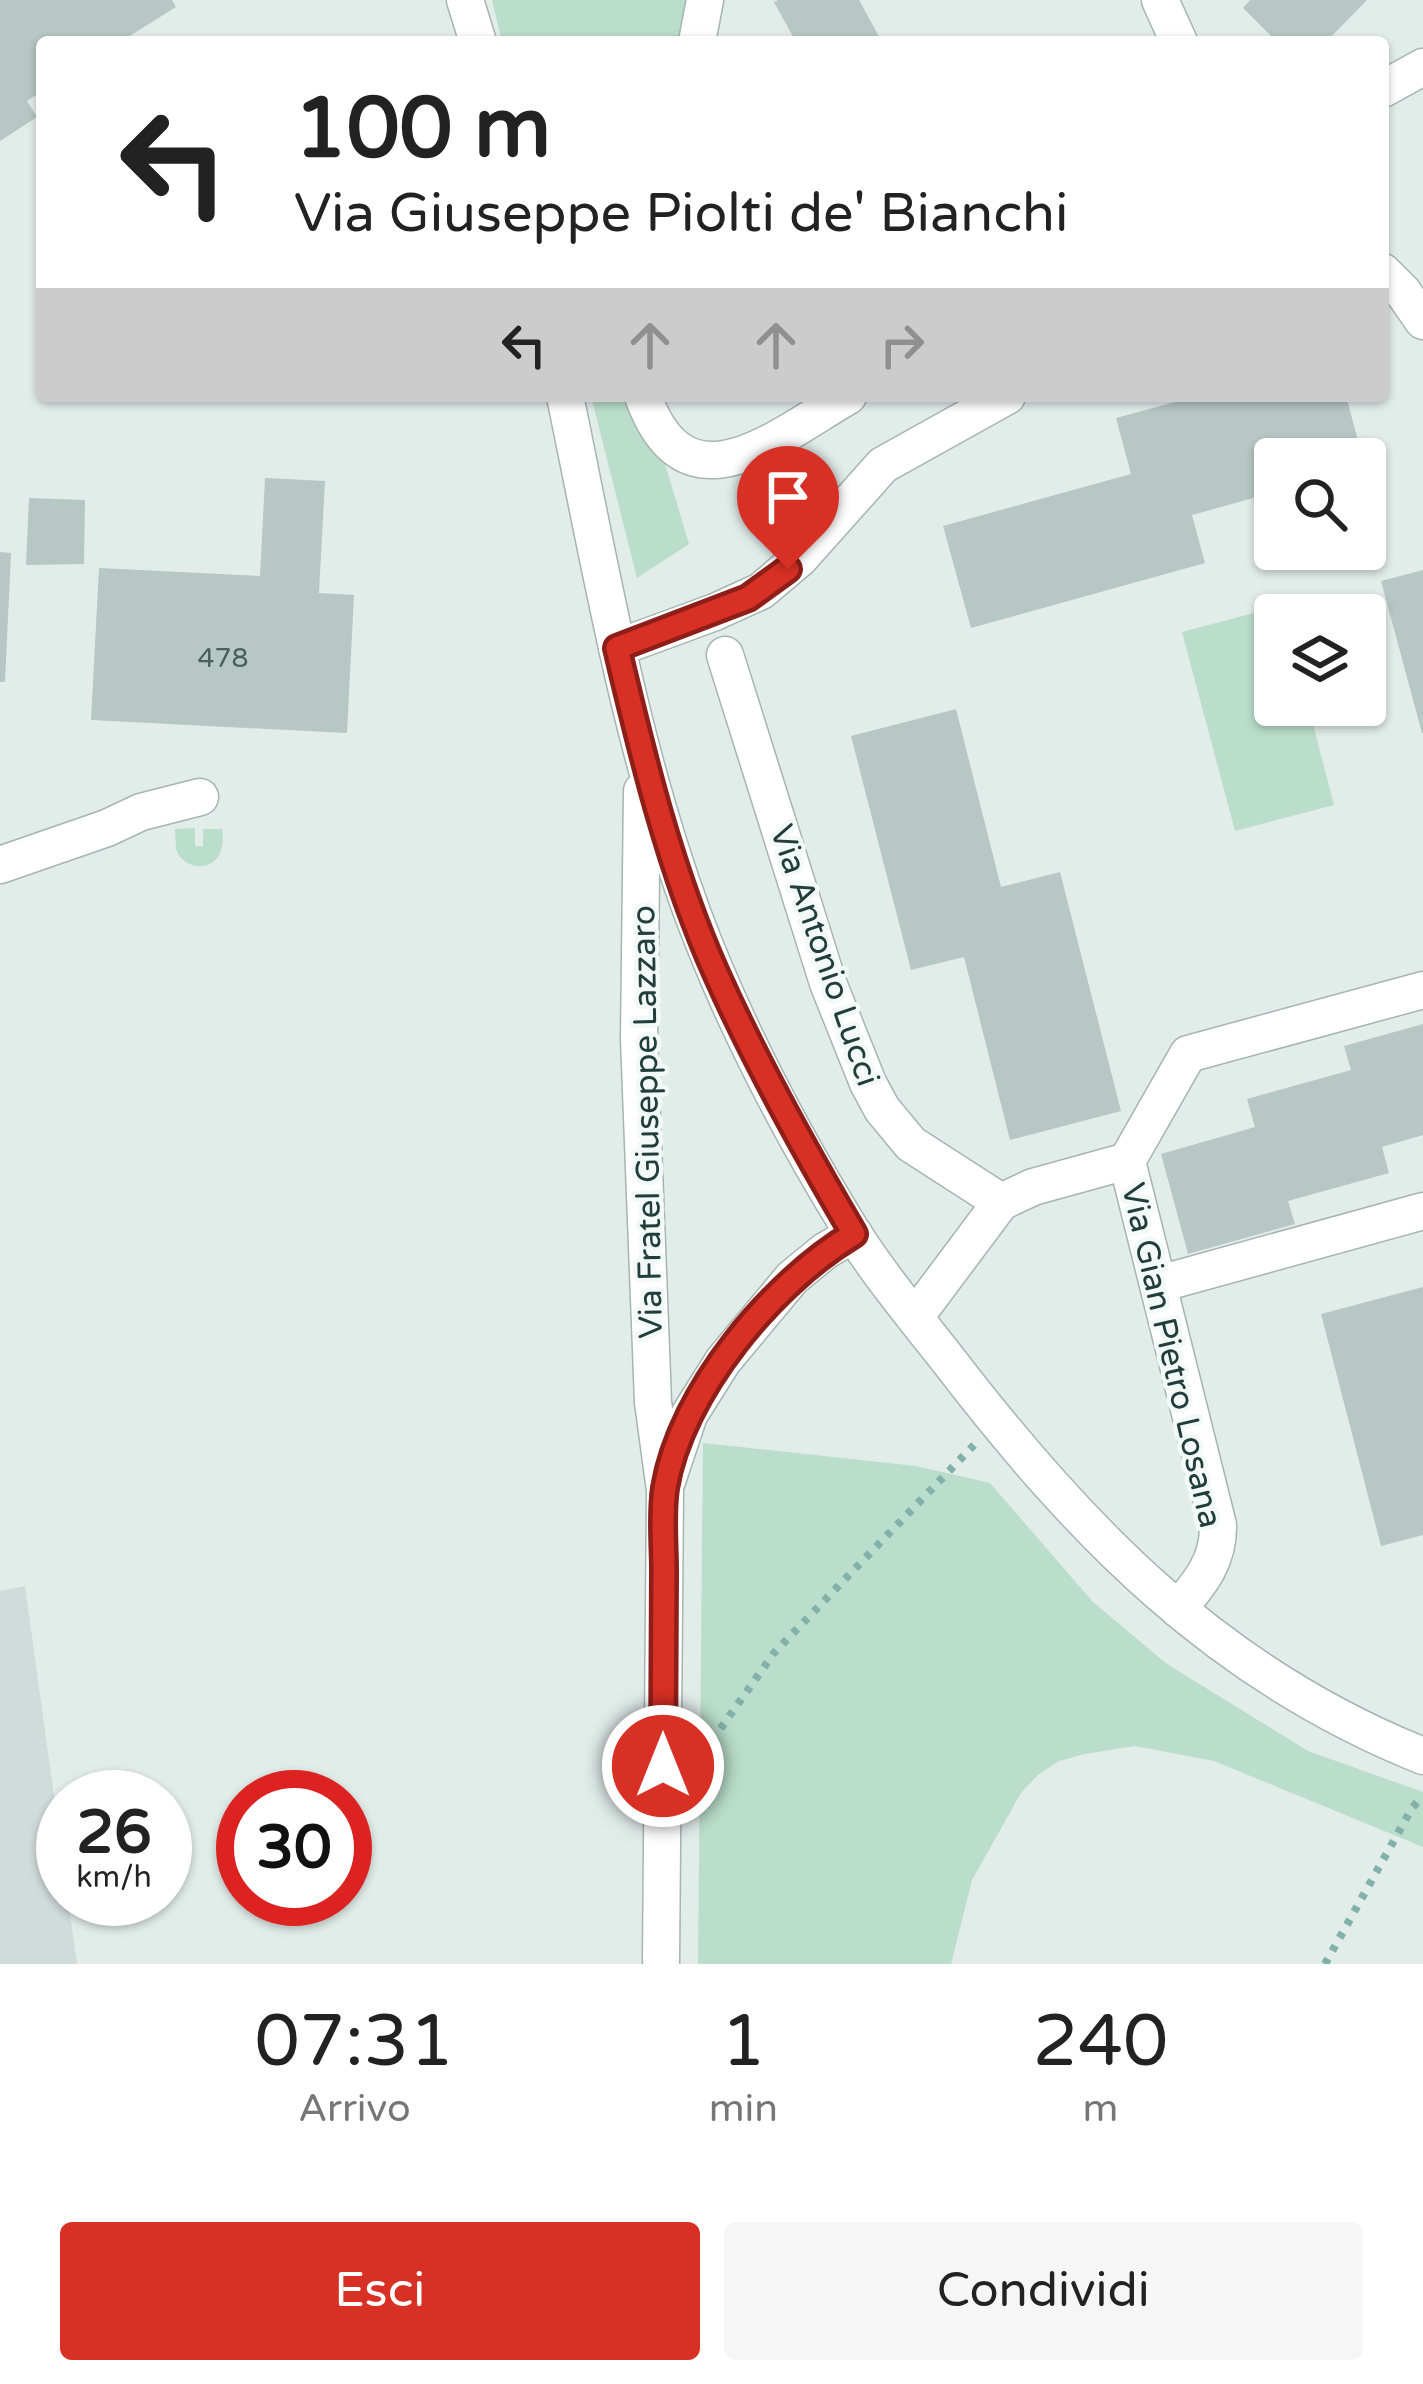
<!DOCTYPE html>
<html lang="it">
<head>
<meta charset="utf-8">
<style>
	:root { --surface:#fff; --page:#f6f6f6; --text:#222; --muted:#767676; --accent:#d93025 }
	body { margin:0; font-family:"Varela Round",sans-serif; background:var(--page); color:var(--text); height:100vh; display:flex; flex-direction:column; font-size:45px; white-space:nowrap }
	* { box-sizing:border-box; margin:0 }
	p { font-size:39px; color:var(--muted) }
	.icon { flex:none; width:66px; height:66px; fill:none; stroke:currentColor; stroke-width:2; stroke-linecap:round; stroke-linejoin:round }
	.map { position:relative; height:1964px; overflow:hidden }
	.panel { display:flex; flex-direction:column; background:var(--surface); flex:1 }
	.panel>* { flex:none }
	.banner { position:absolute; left:36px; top:36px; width:1353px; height:366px; border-radius:12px; box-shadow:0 3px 9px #0004; background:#fff; color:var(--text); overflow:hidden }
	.tools { position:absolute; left:1254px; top:438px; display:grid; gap:24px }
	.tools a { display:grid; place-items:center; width:132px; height:132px; border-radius:12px; background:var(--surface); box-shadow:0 3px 9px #0004; font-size:60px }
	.speed { position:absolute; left:36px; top:1770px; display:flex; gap:24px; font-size:60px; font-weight:700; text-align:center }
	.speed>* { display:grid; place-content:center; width:156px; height:156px; border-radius:50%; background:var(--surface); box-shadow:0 3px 9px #0004; line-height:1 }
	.speed small { font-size:30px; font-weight:400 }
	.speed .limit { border:18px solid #d22; background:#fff; color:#111 }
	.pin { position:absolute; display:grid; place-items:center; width:102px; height:102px; color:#fff; margin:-123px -51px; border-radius:50% 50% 50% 0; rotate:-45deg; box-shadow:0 0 12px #0007 }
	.pin .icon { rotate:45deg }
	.me { position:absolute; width:132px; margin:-66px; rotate:0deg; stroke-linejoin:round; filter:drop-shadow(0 0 9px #0008) }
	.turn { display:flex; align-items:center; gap:42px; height:252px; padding:0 60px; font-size:54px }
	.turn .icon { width:156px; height:156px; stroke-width:2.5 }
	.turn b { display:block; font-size:84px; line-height:102px }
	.lanes { display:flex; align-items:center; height:114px; padding:0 60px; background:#0003; justify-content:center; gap:60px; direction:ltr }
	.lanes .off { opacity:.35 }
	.eta { display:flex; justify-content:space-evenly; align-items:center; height:204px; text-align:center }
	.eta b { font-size:72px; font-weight:600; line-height:84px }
	.primary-button { display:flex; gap:24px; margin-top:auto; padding:24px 60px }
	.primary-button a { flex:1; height:138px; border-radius:12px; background:var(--accent); color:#fff; font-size:48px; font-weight:600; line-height:138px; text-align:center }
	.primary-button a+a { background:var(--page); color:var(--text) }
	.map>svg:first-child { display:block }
</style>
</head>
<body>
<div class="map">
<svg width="1423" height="1964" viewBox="0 0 1423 1964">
	<rect width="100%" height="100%" fill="#e2edea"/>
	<path fill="#d0dcd9" d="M25,1586L63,1861V1899H68L77,1964H0V1591Z"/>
	<g fill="#badecb">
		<path d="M492,0H689L682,42H502Z"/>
		<path d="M591,396H645L689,544L637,578Z"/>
		<path d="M1281,606L1284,615H1275V705H1308L1334,805L1235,831L1182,632Z"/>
		<path d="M195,828V846H203V829H222C223,838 224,850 217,858C205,873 181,866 176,849C176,846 175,831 175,829Z"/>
		<path d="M703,1443L916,1466L990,1483L1093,1602L1167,1664L1308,1751L1423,1792V1847L1214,1761L1135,1746L1085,1754L1059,1761L1038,1775L1021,1793L972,1880L951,1964H698Z"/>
	</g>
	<g fill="#b7c7c4">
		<path d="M0,0H172L176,7L120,42H42V91L27,101L37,117L0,141Z"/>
		<path d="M778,0H859L882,42H796L774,2Z"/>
		<path d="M1250,0H1367L1326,42H1277L1243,8Z"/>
		<path d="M1197,396H1346L1363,459H1275V492L1192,515L1205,563L971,628L943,526L1131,474L1116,418Z"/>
		<path d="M265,478L325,481L319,593L354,595L347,733L91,720L99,568L260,576Z"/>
		<path d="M29,498L85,500L84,564L26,565Z"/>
		<path d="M0,552L11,553L5,682H0Z"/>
		<path d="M1423,570V733H1422L1381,581Z"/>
		<path d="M956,709L1001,887L1060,872L1121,1111L1010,1140L964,957L911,970L851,736Z"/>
		<path d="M1423,1024V1135L1382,1147L1389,1173L1288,1201L1295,1224L1188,1254L1161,1154L1255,1127L1247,1099L1351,1070L1344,1046Z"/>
		<path d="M1423,1287V1535L1381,1546L1321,1314Z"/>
	</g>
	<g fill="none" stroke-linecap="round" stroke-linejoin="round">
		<g stroke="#a5b5b2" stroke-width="39">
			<g id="minor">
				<path d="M465,0L478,42"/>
				<path d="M1160,0L1179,42"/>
				<path d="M697,42L705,0"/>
				<path d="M1383,89L1423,67"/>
				<path d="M1383,272L1403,292L1423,321"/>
				<path d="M565,396C601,570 631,747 693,915C734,1024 790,1131 851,1230C880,1276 916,1319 949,1361C1081,1533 1218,1674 1423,1756"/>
				<path d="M643,396C686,517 777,437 848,396"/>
				<path d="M617,648L715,612L761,591L800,558L883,465L1007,396"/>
				<path d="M725,655L828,983L868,1083L882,1109L911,1144L1001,1202"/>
				<path d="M642,791L639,1039L653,1402L665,1490L661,1964"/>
				<path d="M0,865L107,828L141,812L200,797"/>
				<path d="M1127,1161L1218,1525C1219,1561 1200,1583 1178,1609"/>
				<path d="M1159,1284L1423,1211"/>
				<path d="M915,1317L1001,1202L1033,1187L1127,1161L1188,1054L1423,990"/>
				<path d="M667,1481L689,1415L723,1361L792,1278L825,1251L854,1234"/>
			</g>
		</g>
		<g stroke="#82b1ab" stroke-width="8" stroke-dasharray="6 9" stroke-linecap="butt">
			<path d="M699,1748L711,1742L774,1653L974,1445"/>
			<path d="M1325,1964L1412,1808L1423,1796"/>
		</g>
		<use href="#minor" stroke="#fff" stroke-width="36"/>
	</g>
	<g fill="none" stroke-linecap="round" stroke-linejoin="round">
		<g stroke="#8d1f18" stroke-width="30">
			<path id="route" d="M663,1766C663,1701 664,1636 664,1571C664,1544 661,1514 665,1488C681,1392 772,1283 854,1234C804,1149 756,1063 716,973C670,870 643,758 617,648L748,598L788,569"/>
		</g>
		<use href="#route" stroke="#d93025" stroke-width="21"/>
	</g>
	<g text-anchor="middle" stroke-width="9" stroke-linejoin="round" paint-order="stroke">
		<g font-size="27" fill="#47605e">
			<text x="223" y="667">478</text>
		</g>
		<g font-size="33" fill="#223e3c" stroke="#f3f9f7">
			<text transform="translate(826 955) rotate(71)" y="12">Via Antonio Lucci</text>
			<text transform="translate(646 1122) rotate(-91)" y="12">Via Fratel Giuseppe Lazzaro</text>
			<text transform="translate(1173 1355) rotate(77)" y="12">Via Gian Pietro Losana</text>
		</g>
	</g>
</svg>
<div class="tools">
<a><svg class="icon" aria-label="search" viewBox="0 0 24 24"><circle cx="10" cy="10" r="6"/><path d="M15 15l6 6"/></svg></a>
<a><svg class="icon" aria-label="layers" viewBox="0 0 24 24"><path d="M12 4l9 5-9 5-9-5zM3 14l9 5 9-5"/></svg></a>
</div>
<div class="speed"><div>26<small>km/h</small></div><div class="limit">30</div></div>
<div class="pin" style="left:788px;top:569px;background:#d93025"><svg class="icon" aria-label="arrive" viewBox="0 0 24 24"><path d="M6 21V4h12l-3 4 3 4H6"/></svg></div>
<svg class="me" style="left:663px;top:1766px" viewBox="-20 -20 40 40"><circle r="17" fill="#d93025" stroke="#fff" stroke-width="3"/><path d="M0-11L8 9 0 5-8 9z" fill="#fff"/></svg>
<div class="banner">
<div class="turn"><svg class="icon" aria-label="left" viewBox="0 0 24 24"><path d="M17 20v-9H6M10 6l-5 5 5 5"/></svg><div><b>100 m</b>Via Giuseppe Piolti de' Bianchi</div></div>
<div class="lanes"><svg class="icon" aria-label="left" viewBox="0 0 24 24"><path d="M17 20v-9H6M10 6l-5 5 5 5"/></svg><svg class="icon off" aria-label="ahead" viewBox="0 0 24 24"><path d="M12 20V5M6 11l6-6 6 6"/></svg><svg class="icon off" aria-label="ahead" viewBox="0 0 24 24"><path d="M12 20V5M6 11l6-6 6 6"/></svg><svg class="icon off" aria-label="right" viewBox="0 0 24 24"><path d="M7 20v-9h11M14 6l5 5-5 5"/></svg></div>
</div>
</div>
<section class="panel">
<div class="eta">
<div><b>07:31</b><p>Arrivo</p></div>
<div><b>1</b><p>min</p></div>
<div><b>240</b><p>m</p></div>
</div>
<div class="primary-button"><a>Esci</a><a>Condividi</a></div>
</section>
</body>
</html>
